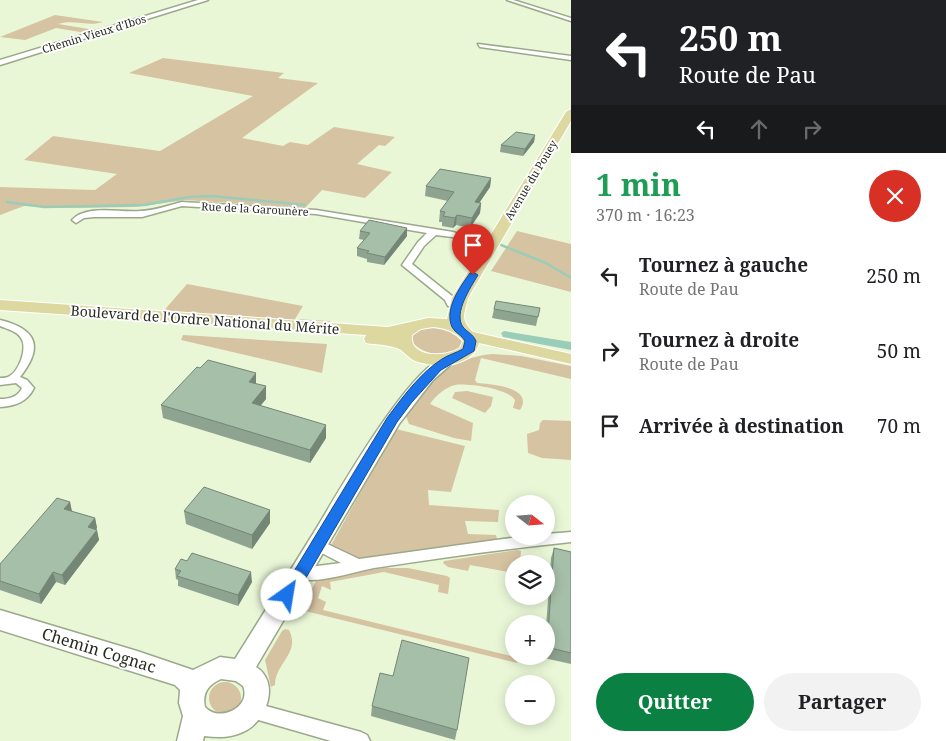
<!DOCTYPE html>
<html lang="fr">
<head>
<meta charset="utf-8">
<style>
	:root { --surface:#fff; --page:#f2f2f2; --text:#202124; --muted:#757577; --accent:#0b8043 }
	body { margin:0; font-family:"Noto Serif",serif; background:var(--page); color:var(--text); height:100vh; display:flex; flex-direction:column; font-size:19px; white-space:nowrap }
	* { box-sizing:border-box; margin:0 }
	p { font-size:16px; color:var(--muted) }
	.icon { flex:none; width:28px; height:28px; fill:none; stroke:currentColor; stroke-width:2; stroke-linecap:round; stroke-linejoin:round }
	.map { position:relative; flex:1; overflow:hidden }
	.side { display:flex; flex-direction:column; background:var(--surface); width:375px }
	.side>* { flex:none }
	.hud { background:#202124; color:#fff; overflow:hidden }
	.needle { width:32px; rotate:107deg }
	.buttons { position:absolute; left:505px; top:495px; display:grid; gap:10px }
	.buttons a { display:grid; place-items:center; width:50px; height:50px; border-radius:50%; background:var(--surface); box-shadow:0 2px 12px #0003; font-size:25px }
	.pin { position:absolute; display:grid; place-items:center; width:42px; height:42px; color:#fff; margin:-51px -21px; border-radius:50% 50% 50% 0; rotate:-45deg; box-shadow:0 0 5px #0007 }
	.pin .icon { rotate:45deg }
	.me { position:absolute; width:55px; margin:-28px; rotate:32deg; stroke-linejoin:round; filter:drop-shadow(0 0 4px #0008) }
	.turn { display:flex; align-items:center; gap:18px; height:105px; padding:0 25px; font-size:22px }
	.turn .icon { width:65px; height:65px; stroke-width:2.5 }
	.turn b { display:block; font-size:35px; line-height:42px }
	.lanes { display:flex; align-items:center; height:48px; padding:0 25px; background:#0003; justify-content:center; gap:25px; direction:ltr }
	.lanes .off { opacity:.35 }
	.round { display:grid; place-items:center; flex:none; width:52px; height:52px; border-radius:26px; background:var(--page) }
	.summary { display:flex; align-items:center; justify-content:space-between; height:85px; padding:0 25px }
	h1 { font-size:30px; font-weight:700; line-height:38px; color:#1e9e55 }
	.cta { display:flex; gap:10px; margin-top:auto; padding:10px 25px }
	.cta a { flex:1; height:58px; border-radius:30px; background:var(--accent); color:#fff; font-size:20px; font-weight:700; line-height:58px; text-align:center }
	.cta a+a { background:var(--page); color:var(--text) }
	ul { padding:0; list-style:none }
	li { display:flex; align-items:center; gap:15px; height:75px; padding:0 25px }
	li div { flex:1 }
	li b { display:block; font-size:19px }
	li em { font-style:normal }
	main { display:flex; flex:1; min-height:0 }
	.map>svg:first-child { display:block }
</style>
</head>
<body>
<main>
<div class="map">
<svg width="571" height="741" viewBox="0 0 571 741">
	<rect width="100%" height="100%" fill="#eaf7d7"/>
	<g fill="#d6c3a2">
		<path d="M55,15L103,22C88,27 76,19 58,24L101,31L92,34L56,28L25,40L0,37Z"/>
		<path d="M163,58L284,73L278,78L318,83L242,138L283,146L290,142L308,145L334,127L395,137L385,146L379,145L357,164L392,172L365,198L322,190L305,208L185,200L136,207L72,208L24,206L0,215V187L95,190L117,174L24,160L53,136L160,151L253,96L129,73Z"/>
		<path d="M517,231L571,244V292L491,271Z"/>
		<path d="M187,284L303,306L295,319L330,321L329,325L161,314Z"/>
		<path d="M431,325L457,332L464,342C457,362 420,356 411,340C412,329 422,328 431,325Z"/>
		<path d="M183,335L327,344L322,373L181,340Z"/>
		<path d="M493,354L521,356L571,366V379L481,358L475,380L477,383C490,384 535,387 520,410L513,408L515,400C509,389 468,383 455,385C446,387 435,396 430,404L473,423L471,441L454,438L409,424L405,414C428,382 451,357 493,354Z"/>
		<path d="M467,391L493,397L491,406L485,413L452,398L455,392Z"/>
		<path d="M543,420L571,421V460L542,458L528,453L527,434L539,430L540,423Z"/>
		<path d="M396,429L465,446L451,492L428,490L429,505L499,510L498,522L465,521L468,534L496,535L497,539L360,559L330,547Z"/>
		<path d="M517,550L521,551L520,564H514V573L470,565L468,571L448,567L443,563L444,561Z"/>
		<path d="M383,568H408L447,576L450,578L448,594L438,592L439,585L384,572L330,582L331,590L322,586L318,598L326,602L323,610L511,656L514,647V656H518L517,663L301,610L317,579Z"/>
		<path d="M285,629L289,630C301,653 275,663 275,685L271,687L265,660L282,631Z"/>
		<circle cx="225" cy="698" r="16"/>
	</g>
	<path fill="#9acdb9" d="M504,331L571,342V350L503,337L501,333Z"/>
	<g fill="none" stroke-linecap="round" stroke-linejoin="round">
		<g stroke="#9acdb9" stroke-width="2.5">
			<path d="M7,202L44,207L144,205L189,197L211,196L305,205"/>
			<path d="M501,245L546,263L571,278"/>
		</g>
		<g stroke="#9ca88b" stroke-width="3">
			<g id="street">
				<path d="M507,0H513L571,18V21Z"/>
				<path d="M478,44L571,56V60L480,47Z"/>
				<path d="M182,202L316,210L453,232L495,247L491,250L452,237L436,235L424,246L412,264L452,296L457,304L452,307L448,306L445,300L402,265L418,242L427,233L316,214L182,206L142,217H94L84,218L76,223L72,220C87,204 120,213 140,211C154,211 169,205 182,202Z"/>
				<path d="M0,320C37,329 44,347 20,377L27,380L34,388C27,402 15,406 0,407V399C9,399 18,397 22,388L16,383L0,385V378C3,378 5,378 8,377C19,372 28,348 21,338C17,331 7,329 0,326Z"/>
				<path d="M571,532V542C505,549 440,558 374,568C352,572 317,585 296,578L293,574L296,570L301,568L341,563L314,549L312,545L314,541L319,540L359,559L496,540L526,536H546V534Z"/>
				<path d="M255,703L361,732L367,735L370,741H331L255,719L249,717L246,711L249,705Z"/>
			</g>
		</g>
		<g stroke="#9ca88b" stroke-width="3">
			<g id="secondary">
				<path d="M198,0H208L0,65V60Z"/>
				<path d="M448,355L454,357L456,360L433,380L399,424L256,667C280,682 267,718 247,730C233,738 219,738 204,736L203,741H177L183,716L179,703L180,690L175,685L0,630V610L137,651L193,670L220,657L235,659C262,616 289,573 316,529C338,493 410,365 448,355ZM221,679L236,681L243,686C252,707 219,723 205,707C202,693 208,685 221,679Z"/>
			</g>
		</g>
		<g stroke="#fff" stroke-width="2">
			<path id="primary" d="M571,109V121L468,298C464,316 460,319 473,332L571,354V364L479,343C472,368 434,369 413,360C408,357 405,353 401,350C390,344 377,345 366,343L364,339L366,335L0,310V300L388,327L428,318L447,319L452,298L566,112ZM433,327C445,328 455,331 463,341L460,348C447,357 409,359 412,335L421,329Z"/>
		</g>
		<use href="#street" fill="#fff" fill-rule="evenodd"/>
		<use href="#secondary" fill="#fff" fill-rule="evenodd"/>
		<use href="#primary" fill="#ddd7a0" fill-rule="evenodd"/>
	</g>
	<g fill="#8fa490">
		<path d="M535,135L534,142L523,156L500,152L501,145Z"/>
		<path d="M491,178L490,187L479,203H481L480,213L470,228L456,225L453,228L442,226V222H439L440,211L448,201L425,196L426,186Z"/>
		<path d="M407,228V236L384,265L367,262V259L357,256V248L364,240L359,239L360,231Z"/>
		<path d="M540,308L536,326L492,318L494,309Z"/>
		<path d="M256,384L266,386V399L260,406L326,438L310,463L163,418L161,405Z"/>
		<path d="M70,502L72,512L95,518L97,528L96,529L99,540L65,585L56,582L41,604L0,590V564Z"/>
		<path d="M270,510V523L252,549L186,524L184,511Z"/>
		<path d="M554,548L571,552V664L544,658V656H546V627L551,558Z"/>
		<path d="M175,569L252,582L238,606L178,586V580L176,579Z"/>
		<path d="M372,706L457,730L455,740L371,716Z"/>
	</g>
	<g fill="#748676">
		<path d="M535,135L534,142L523,156L525,149Z"/>
		<path d="M491,178L490,187L473,212L475,202Z"/>
		<path d="M481,203L480,213L470,228L472,218Z"/>
		<path d="M457,215L456,225L453,228L455,218Z"/>
		<path d="M407,228V236L384,265L385,257Z"/>
		<path d="M256,373V385L249,382Z"/>
		<path d="M266,386V399L252,416V403Z"/>
		<path d="M326,425V438L310,463V450Z"/>
		<path d="M70,502L72,512L64,509Z"/>
		<path d="M270,510V523L252,549V535Z"/>
		<path d="M95,518L97,528L90,537L88,527Z"/>
		<path d="M97,530L99,540L65,585L62,575Z"/>
		<path d="M53,572L56,582L41,604L39,594Z"/>
		<path d="M251,572L252,582L238,606V595Z"/>
	</g>
	<g fill="#a6bfa8" stroke="#748676">
		<path d="M516,132L535,135L525,149L501,145Z"/>
		<path d="M440,169L491,178L475,202L481,203L472,218L457,215L455,218L443,216L445,212L440,211L454,192L426,186Z"/>
		<path d="M369,220L407,228L385,257L367,253L369,251L357,248L370,233L360,231Z"/>
		<path d="M496,301L540,308L538,317L494,309Z"/>
		<path d="M208,360L256,373L249,382L266,386L252,403L326,425L310,450L161,405L197,367L200,368Z"/>
		<path d="M204,487L270,510L252,535L184,511Z"/>
		<path d="M57,498L70,502L64,509L95,518L88,527L97,530L62,575L53,572L39,594L0,581V564Z"/>
		<path d="M554,548L571,552V653L547,647Z"/>
		<path d="M192,553L251,572L238,595L177,576L181,571L175,569L181,559L187,561Z"/>
		<path d="M402,640L469,658L457,730L372,706L380,673L393,676Z"/>
	</g>
	<path fill="#1a73e8" stroke="#114b97" d="M473,272L478,275C471,287 453,313 463,327C467,332 473,334 476,341L474,351L441,370L412,402L397,422L293,600L287,602L282,600L279,595L282,591L387,418C402,398 420,373 442,359C448,355 456,353 463,349L465,341C462,335 455,333 452,327C444,309 460,287 470,273Z"/>
	<g text-anchor="middle" stroke-width="4" stroke-linejoin="round" paint-order="stroke">
		<g font-size="11" fill="#262a1f" stroke="#fefefe">
			<text transform="translate(94 34) rotate(-17)" y="4">Chemin Vieux d'Ibos</text>
			<text transform="translate(531 180) rotate(-59)" y="4">Avenue du Pouey</text>
			<text transform="translate(255 209) rotate(3)" y="4">Rue de la Garounère</text>
		</g>
		<g font-size="14" fill="#262a1f" stroke="#fefefe">
			<text transform="translate(205 320) rotate(4)" y="5">Boulevard de l'Ordre National du Mérite</text>
		</g>
		<g font-size="16" fill="#262a1f" stroke="#fefefe">
			<text transform="translate(99 650) rotate(17)" y="6">Chemin Cognac</text>
		</g>
	</g>
</svg>
<div class="buttons">
<a><svg class="needle" viewBox="-14 -14 28 28"><path d="M0-13l5 13h-10z" fill="#e53935"/><path d="M0 13l5-13h-10z" fill="#757577"/></svg></a>
<a><svg class="icon" aria-label="layers" viewBox="0 0 24 24"><path d="M12 4l9 5-9 5-9-5zM3 14l9 5 9-5"/></svg></a>
<a>+</a>
<a>−</a>
</div>
<div class="pin" style="left:473px;top:275px;background:#d93025"><svg class="icon" aria-label="arrive" viewBox="0 0 24 24"><path d="M6 21V4h12l-3 4 3 4H6"/></svg></div>
<svg class="me" style="left:287px;top:595px" viewBox="-20 -20 40 40"><circle r="19" fill="#fff"/><path d="M0-13L10 11 0 6-10 11z" fill="#1a73e8"/></svg>
</div>
<section class="side">
<div class="hud">
<div class="turn"><svg class="icon" aria-label="left" viewBox="0 0 24 24"><path d="M17 20v-9H6M10 6l-5 5 5 5"/></svg><div><b>250 m</b>Route de Pau</div></div>
<div class="lanes"><svg class="icon" aria-label="left" viewBox="0 0 24 24"><path d="M17 20v-9H6M10 6l-5 5 5 5"/></svg><svg class="icon off" aria-label="ahead" viewBox="0 0 24 24"><path d="M12 20V5M6 11l6-6 6 6"/></svg><svg class="icon off" aria-label="right" viewBox="0 0 24 24"><path d="M7 20v-9h11M14 6l5 5-5 5"/></svg></div>
</div>
<div class="summary"><div><h1>1 min</h1><p>370 m · 16:23</p></div><a class="round" style="background:#d93025;color:#fff"><svg class="icon" aria-label="close" viewBox="0 0 24 24"><path d="M6 6l12 12M18 6L6 18"/></svg></a></div>
<ul>
<li><svg class="icon" aria-label="left" viewBox="0 0 24 24"><path d="M17 20v-9H6M10 6l-5 5 5 5"/></svg><div><b>Tournez à gauche</b><p>Route de Pau</p></div><em>250 m</em></li>
<li><svg class="icon" aria-label="right" viewBox="0 0 24 24"><path d="M7 20v-9h11M14 6l5 5-5 5"/></svg><div><b>Tournez à droite</b><p>Route de Pau</p></div><em>50 m</em></li>
<li><svg class="icon" aria-label="arrive" viewBox="0 0 24 24"><path d="M6 21V4h12l-3 4 3 4H6"/></svg><div><b>Arrivée à destination</b></div><em>70 m</em></li>
</ul>
<div class="cta"><a>Quitter</a><a>Partager</a></div>
</section>
</main>
</body>
</html>
